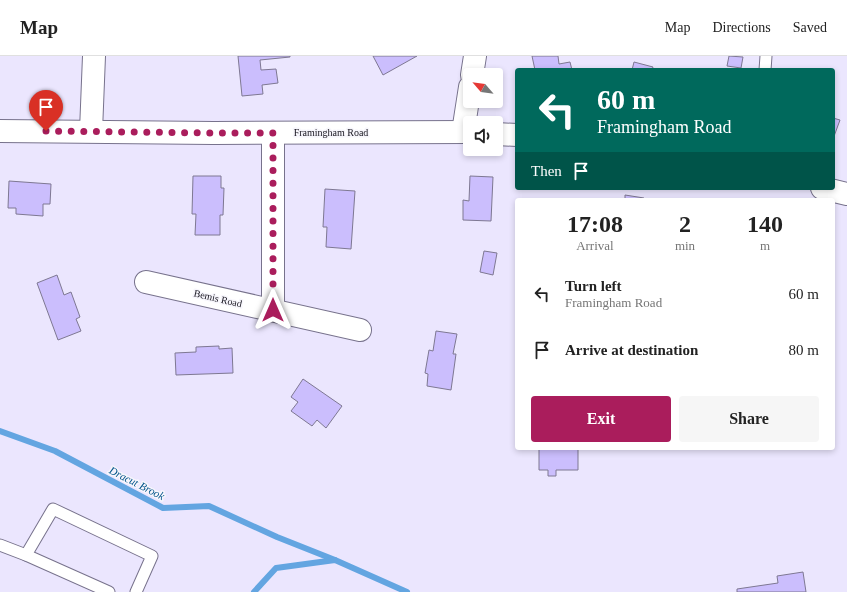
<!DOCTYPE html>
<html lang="en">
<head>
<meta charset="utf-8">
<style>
	:root { --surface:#fff; --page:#f6f6f6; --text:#222; --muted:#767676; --line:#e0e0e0; --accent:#aa1d5c }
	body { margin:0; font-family:Georgia,serif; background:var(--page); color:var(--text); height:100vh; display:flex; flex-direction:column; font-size:15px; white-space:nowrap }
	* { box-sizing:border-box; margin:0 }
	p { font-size:13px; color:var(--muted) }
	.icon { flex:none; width:22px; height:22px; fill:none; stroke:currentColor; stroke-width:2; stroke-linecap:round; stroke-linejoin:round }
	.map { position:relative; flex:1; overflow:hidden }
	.side { position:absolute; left:515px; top:142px; width:320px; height:252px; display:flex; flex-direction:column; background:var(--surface); border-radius:4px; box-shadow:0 2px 6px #0003 }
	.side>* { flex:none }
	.guide { position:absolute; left:515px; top:12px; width:320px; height:122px; border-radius:4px; box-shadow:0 2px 6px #0003; background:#00695c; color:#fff; overflow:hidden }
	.needle { width:26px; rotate:298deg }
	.buttons { position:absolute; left:463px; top:12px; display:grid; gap:8px }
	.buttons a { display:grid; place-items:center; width:40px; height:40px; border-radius:4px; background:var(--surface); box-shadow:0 2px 6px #0003; font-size:20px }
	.pin { position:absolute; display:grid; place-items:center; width:34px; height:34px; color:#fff; margin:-41px -17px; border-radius:50% 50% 50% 0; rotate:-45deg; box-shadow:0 0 4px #0007 }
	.pin .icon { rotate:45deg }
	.me { position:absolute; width:44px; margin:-22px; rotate:0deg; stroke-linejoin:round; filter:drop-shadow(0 0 3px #0008) }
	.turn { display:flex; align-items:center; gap:14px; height:84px; padding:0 16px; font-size:18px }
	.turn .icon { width:52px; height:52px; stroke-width:2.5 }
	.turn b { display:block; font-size:28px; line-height:34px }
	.then { display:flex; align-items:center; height:38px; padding:0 16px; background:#0003; gap:8px; font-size:15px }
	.eta { display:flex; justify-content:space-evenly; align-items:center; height:68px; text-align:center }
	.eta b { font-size:24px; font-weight:700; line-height:28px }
	.cta { display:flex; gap:8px; margin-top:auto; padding:8px 16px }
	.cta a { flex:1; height:46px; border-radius:4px; background:var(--accent); color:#fff; font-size:16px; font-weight:700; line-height:46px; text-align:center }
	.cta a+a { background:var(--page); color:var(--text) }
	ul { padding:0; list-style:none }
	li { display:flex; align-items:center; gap:12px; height:56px; padding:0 16px }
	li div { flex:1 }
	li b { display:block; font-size:15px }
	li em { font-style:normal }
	header { display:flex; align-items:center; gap:24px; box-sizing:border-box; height:56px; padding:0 20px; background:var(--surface); border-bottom:1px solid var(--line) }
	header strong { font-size:19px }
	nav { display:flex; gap:22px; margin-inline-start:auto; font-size:14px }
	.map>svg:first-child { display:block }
</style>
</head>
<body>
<header>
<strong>Map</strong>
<nav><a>Map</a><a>Directions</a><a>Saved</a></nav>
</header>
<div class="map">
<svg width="847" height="536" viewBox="0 0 847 536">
	<rect width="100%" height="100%" fill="#ebe6fe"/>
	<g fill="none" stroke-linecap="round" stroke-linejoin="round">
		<g stroke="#63a5e1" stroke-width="6">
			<path d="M0,375L55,395L163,452L209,450L277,481L335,504"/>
			<path d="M254,536L276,512L335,504L407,536"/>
		</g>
	</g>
	<g fill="#cbbefd" stroke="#7e7892">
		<path d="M238,0H290V1L260,4L261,14L276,13L278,27L262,29L263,38L242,40Z"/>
		<path d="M373,0H417L383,19Z"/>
		<path d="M532,0H558L559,8L570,6L572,14H535Z"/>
		<path d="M729,0L743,1L741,12L727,10Z"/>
		<path d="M634,6L653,11L652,14H632Z"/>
		<path d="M833,62L840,64L833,83Z"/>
		<path d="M193,120H221V132H224L223,159H220V179H195L196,158H192Z"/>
		<path d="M470,120L493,121L491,165L463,164V144L469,145Z"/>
		<path d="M9,125L51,128L50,148H43V160L16,158V152H8Z"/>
		<path d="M325,133L355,135L351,193L326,191L327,171H323Z"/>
		<path d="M625,139L644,142L643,144H625Z"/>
		<path d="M484,195L497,197L493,219L480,216Z"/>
		<path d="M57,219L64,239L71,236L80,261L76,263L81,275L58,284L37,227Z"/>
		<path d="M436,275L457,278L453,298H456L451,334L427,330L428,318L425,317L429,294L433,295Z"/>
		<path d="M219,290V293L232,292L233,317L176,319L175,297L196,296V291Z"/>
		<path d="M303,323L342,350L326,372L317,364L312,370L291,355L298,346L291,341Z"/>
		<path d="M539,392H578V414H556V420H548V414H539Z"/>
		<path d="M803,516L806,536H737V533L778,527L777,520Z"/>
	</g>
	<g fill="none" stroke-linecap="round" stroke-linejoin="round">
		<g stroke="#77728c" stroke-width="13">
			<g id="service">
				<path d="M765,14L766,0"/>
				<path d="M0,489L26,499L109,536"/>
				<path d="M26,499L53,453L152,500L136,536"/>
			</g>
		</g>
		<g stroke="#77728c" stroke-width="24">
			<g id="minor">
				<path d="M472,19L475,0"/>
				<path d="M91,75L94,0"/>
				<path d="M463,76L470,31"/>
				<path d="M146,226L360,274"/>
				<path d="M273,254V77"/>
			</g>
		</g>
		<g stroke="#77728c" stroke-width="24">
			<g id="tertiary">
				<path d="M0,75L214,77L470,76"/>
				<path d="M496,78L517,79"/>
				<path d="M822,132L847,138"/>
			</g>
		</g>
		<use href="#service" stroke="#fff" stroke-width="11"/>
		<use href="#minor" stroke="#fff" stroke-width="22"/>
		<use href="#tertiary" stroke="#fff" stroke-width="22"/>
	</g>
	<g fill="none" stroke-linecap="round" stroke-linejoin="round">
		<path stroke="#aa1d5c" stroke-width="7" stroke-dasharray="0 12.6" d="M46,75L214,77H273V254"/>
	</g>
	<g text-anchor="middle" stroke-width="3" stroke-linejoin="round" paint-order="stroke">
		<g font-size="10" fill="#17151f" stroke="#f7f6fc">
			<text x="331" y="80">Framingham Road</text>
			<text transform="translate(218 242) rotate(13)" y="4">Bemis Road</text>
		</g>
		<g font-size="11" font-style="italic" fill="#01538a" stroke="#f7f6fc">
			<text transform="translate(137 427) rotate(27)" y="4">Dracut Brook</text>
		</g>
	</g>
</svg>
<div class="buttons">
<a><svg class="needle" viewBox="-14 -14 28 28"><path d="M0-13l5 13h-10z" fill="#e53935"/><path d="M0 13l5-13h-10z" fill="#767676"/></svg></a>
<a><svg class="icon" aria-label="sound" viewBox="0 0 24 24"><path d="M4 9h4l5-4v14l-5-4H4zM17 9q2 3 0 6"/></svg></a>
</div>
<div class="pin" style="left:46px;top:75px;background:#d93025"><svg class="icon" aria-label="arrive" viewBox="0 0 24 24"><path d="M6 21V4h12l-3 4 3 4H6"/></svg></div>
<svg class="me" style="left:273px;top:254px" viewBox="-20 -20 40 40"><path d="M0-17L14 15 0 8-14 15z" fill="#aa1d5c" stroke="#fff" stroke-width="4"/></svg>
<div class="guide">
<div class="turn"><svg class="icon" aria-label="left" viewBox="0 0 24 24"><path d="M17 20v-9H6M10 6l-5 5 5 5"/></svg><div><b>60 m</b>Framingham Road</div></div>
<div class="then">Then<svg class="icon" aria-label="arrive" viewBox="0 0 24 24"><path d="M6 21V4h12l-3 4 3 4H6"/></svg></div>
</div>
<section class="side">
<div class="eta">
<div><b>17:08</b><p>Arrival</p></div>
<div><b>2</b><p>min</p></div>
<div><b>140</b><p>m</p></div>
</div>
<ul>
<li><svg class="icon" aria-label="left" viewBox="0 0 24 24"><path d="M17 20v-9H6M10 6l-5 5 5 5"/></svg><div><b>Turn left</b><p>Framingham Road</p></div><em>60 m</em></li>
<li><svg class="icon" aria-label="arrive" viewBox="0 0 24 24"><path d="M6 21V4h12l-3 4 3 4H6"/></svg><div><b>Arrive at destination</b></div><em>80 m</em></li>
</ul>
<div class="cta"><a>Exit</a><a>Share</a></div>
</section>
</div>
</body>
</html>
